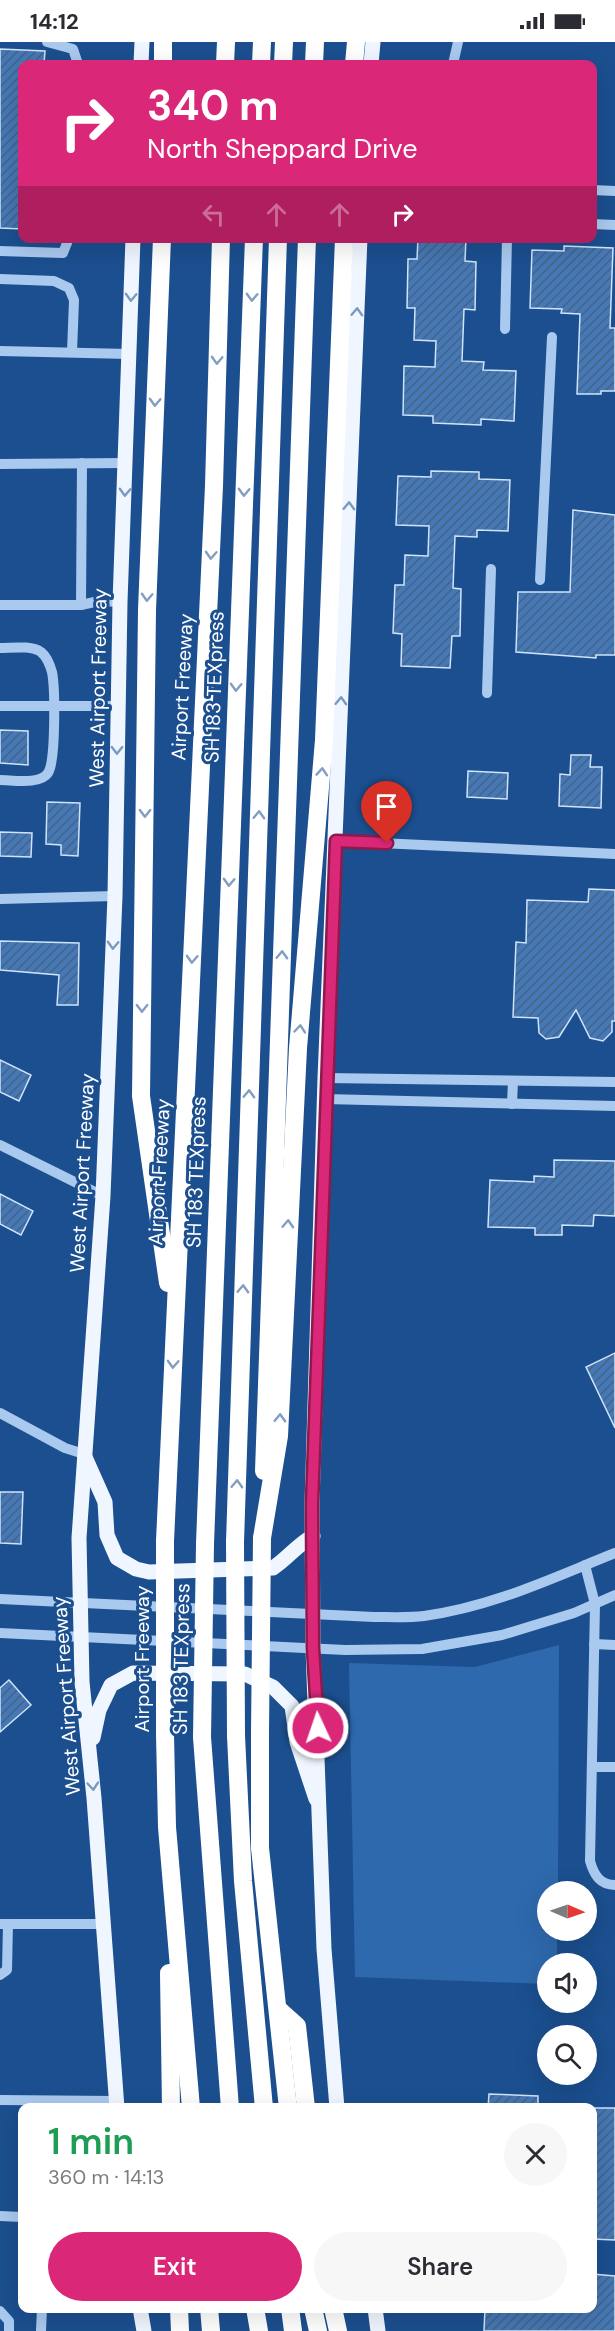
<!DOCTYPE html>
<html lang="en">
<head>
<meta charset="utf-8">
<style>
	:root { --surface:#fff; --page:#f7f7f7; --text:#2b2b33; --muted:#7c7c81; --accent:#db2777 }
	body { margin:0; font-family:"DM Sans",sans-serif; background:var(--page); color:var(--text); height:100vh; display:flex; flex-direction:column; font-size:22px; white-space:nowrap }
	* { box-sizing:border-box; margin:0 }
	p { font-size:20px; color:var(--muted) }
	.icon { flex:none; width:33px; height:33px; fill:none; stroke:currentColor; stroke-width:2; stroke-linecap:round; stroke-linejoin:round }
	.map { position:relative; flex:1; overflow:hidden }
	.side { position:absolute; left:18px; top:2061px; width:579px; height:210px; display:flex; flex-direction:column; background:var(--surface); border-radius:12px; box-shadow:0 6px 24px #0002 }
	.side>* { flex:none }
	.hud { position:absolute; left:18px; top:18px; width:579px; height:183px; border-radius:12px; box-shadow:0 6px 24px #0002; background:#db2777; color:#fff; overflow:hidden }
	.needle { width:39px; rotate:92deg }
	.buttons { position:absolute; left:537px; top:1839px; display:grid; gap:12px }
	.buttons a { display:grid; place-items:center; width:60px; height:60px; border-radius:50%; background:var(--surface); box-shadow:0 6px 24px #0002; font-size:30px }
	.pin { position:absolute; display:grid; place-items:center; width:51px; height:51px; color:#fff; margin:-62px -26px; border-radius:50% 50% 50% 0; rotate:-45deg; box-shadow:0 0 6px #0007 }
	.pin .icon { rotate:45deg }
	.me { position:absolute; width:66px; margin:-33px; rotate:357deg; stroke-linejoin:round; filter:drop-shadow(0 0 4px #0008) }
	.turn { display:flex; align-items:center; gap:21px; height:126px; padding:0 30px; font-size:27px }
	.turn .icon { width:78px; height:78px; stroke-width:2.5 }
	.turn b { display:block; font-size:42px; line-height:51px }
	.lanes { display:flex; align-items:center; height:57px; padding:0 30px; background:#0003; justify-content:center; gap:30px; direction:ltr }
	.lanes .off { opacity:.35 }
	.round { display:grid; place-items:center; flex:none; width:63px; height:63px; border-radius:32px; background:var(--page) }
	.headline { display:flex; align-items:center; justify-content:space-between; height:102px; padding:0 30px }
	h1 { font-size:36px; font-weight:600; line-height:45px; color:#1e9e55 }
	.button { display:flex; gap:12px; margin-top:auto; padding:12px 30px }
	.button a { flex:1; height:69px; border-radius:36px; background:var(--accent); color:#fff; font-size:24px; font-weight:600; line-height:69px; text-align:center }
	.button a+a { background:var(--page); color:var(--text) }
	.status { display:flex; justify-content:space-between; align-items:center; height:42px; padding:0 30px; background:var(--surface); direction:ltr }
	.status svg { height:16px; fill:currentColor }
	.map>svg:first-child { display:block }
</style>
</head>
<body>
<div class="status"><b>14:12</b><svg viewBox="0 0 49 12"><path d="M0 12V9h3v3zM5 12V6h3v6zM10 12V3h3v9zM15 12V0h3v12zM26 1h20v11H26zM47 4h2v5h-2z"/></svg></div>
<div class="map">
<svg width="615" height="2289" viewBox="0 0 615 2289">
	<defs>
		<pattern id="building-hatch" width="6" height="6" patternUnits="userSpaceOnUse" patternTransform="scale(1.5)"><rect width="6" height="6" fill="#4478b7"/><path d="M-1 1l2-2M0 6l6-6M5 7l2-2" fill="none" stroke="#486282"/></pattern>
	</defs>
	<rect width="100%" height="100%" fill="#1b4f8f"/>
	<path fill="#2e69ad" d="M559,1603L558,1849L548,1850V1888L557,1889V1921L548,1922L547,1942L355,1935L349,1621L475,1625Z"/>
	<g fill="url(#building-hatch)" stroke="#cfe3fa" stroke-width="1.5">
		<path d="M0,7L45,9L44,22H22V187L0,186Z"/>
		<path d="M418,196H466L465,219L476,220L475,268L464,267L462,319L484,320L483,328L516,329L514,379L481,377V383L433,381V374L403,373L404,324L435,325L436,299L414,298L415,266H407L408,217H417Z"/>
		<path d="M564,204L613,206L610,286H615V349H601V352H577L580,272L561,271L562,267L530,266L532,208L564,209Z"/>
		<path d="M431,429L479,430V437L510,438L508,489L477,488V495L455,494L453,546L461,547L460,594H452L450,626L401,624L402,592L393,591L395,543H404L405,513L428,514L429,484L396,483L398,434L431,435Z"/>
		<path d="M573,468L615,473V613H596V616L516,610L518,550H570Z"/>
		<path d="M0,688L28,689V723L0,721Z"/>
		<path d="M571,713H591L590,725H602L601,766L559,764L560,732L570,733Z"/>
		<path d="M468,729L508,731L507,757L467,755Z"/>
		<path d="M47,760L80,761L78,814L61,813V803L46,802Z"/>
		<path d="M0,790L32,791L31,815L0,814Z"/>
		<path d="M589,847L615,848V979H612V990L603,999L590,996L576,968L559,995L546,997L539,991L538,976L513,975L516,900L526,901L527,858L588,860Z"/>
		<path d="M0,899L79,901L78,963H57L59,933L0,928Z"/>
		<path d="M0,1018L31,1033L19,1059L0,1050Z"/>
		<path d="M554,1118L615,1119V1174L594,1173L593,1184L562,1183V1193H535V1186L488,1185L490,1138L534,1140V1134L554,1135Z"/>
		<path d="M0,1152L33,1169L21,1193L0,1182Z"/>
		<path d="M615,1311V1386L586,1325Z"/>
		<path d="M0,1450H23L21,1502L0,1501Z"/>
		<path d="M9,1638L31,1663L0,1690V1646Z"/>
		<path d="M489,2052L538,2054V2066H488Z"/>
		<path d="M592,2066H615V2198L592,2197Z"/>
		<path d="M592,2232L615,2234V2289H484L485,2266H592Z"/>
	</g>
	<g fill="none" stroke-linecap="round" stroke-linejoin="round">
		<g stroke="#a9c9ee" stroke-width="10">
			<path d="M47,0L73,7L78,22"/>
			<path d="M453,22L458,0"/>
			<path d="M592,148L615,149"/>
			<path d="M592,182L615,183"/>
			<path d="M0,209L63,211L69,196"/>
			<path d="M0,237L54,239L69,246L74,258L72,310"/>
			<path d="M505,287L507,196"/>
			<path d="M0,309L129,312"/>
			<path d="M0,422L126,421"/>
			<path d="M540,538L552,295"/>
			<path d="M0,563H81L99,559L120,560"/>
			<path d="M81,563L82,421"/>
			<path d="M0,606C12,606 31,603 41,610C46,614 50,623 52,630C55,645 56,719 48,731C40,743 13,738 0,738"/>
			<path d="M487,651L491,527"/>
			<path d="M0,664H118"/>
			<path d="M336,799L615,812"/>
			<path d="M0,857L115,854"/>
			<path d="M325,1036L615,1040"/>
			<path d="M325,1057L615,1064"/>
			<path d="M512,1062L513,1039"/>
			<path d="M0,1103L103,1154"/>
			<path d="M0,1371L65,1406L84,1412"/>
			<path d="M585,1523L595,1562L590,1819C594,1833 600,1843 615,1843"/>
			<path d="M0,1557L374,1575C390,1575 408,1576 424,1574C492,1565 552,1536 615,1511"/>
			<path d="M0,1591L345,1608L422,1607L502,1593L574,1571L615,1553"/>
			<path d="M594,1602L615,1603"/>
			<path d="M592,1725H615"/>
			<path d="M0,1882H102"/>
			<path d="M0,1933L7,1928L8,1882"/>
			<path d="M0,2058L116,2059"/>
			<path d="M0,2174L22,2175"/>
			<path d="M0,2269L9,2279V2289"/>
			<path d="M41,2289L42,2266"/>
		</g>
		<g stroke="#f0f6ff" stroke-width="15">
			<path d="M141,22L142,0"/>
			<path d="M371,22L373,0"/>
			<path d="M85,1415L105,1460L107,1493L117,1516L136,1527L149,1530L273,1526C288,1516 297,1503 313,1494"/>
			<path d="M93,1696L99,1668L111,1643L133,1631L245,1632L273,1645L292,1664L297,1700L316,1757"/>
			<path d="M117,2066L94,1756L82,1640L79,1496L103,1154L115,854L120,560L133,196"/>
			<path d="M337,2066L324,1907L313,1606L312,1462L325,1036L360,196"/>
			<path d="M140,2266L144,2289"/>
			<path d="M375,2266L378,2289"/>
		</g>
		<g stroke="#fff" stroke-width="18">
			<path d="M163,22V0"/>
			<path d="M225,22L226,0"/>
			<path d="M261,22L262,0"/>
			<path d="M283,22L284,0"/>
			<path d="M314,22L315,0"/>
			<path d="M354,22L356,0"/>
			<path d="M162,196L147,568L141,1054L168,1241"/>
			<path d="M264,1429L307,196"/>
			<path d="M262,1496L279,1394L298,1006L324,698L344,196"/>
			<path d="M165,1499L214,444L221,196"/>
			<path d="M235,1500L278,196"/>
			<path d="M205,1502L254,196"/>
			<path d="M260,1691V1806L288,2066"/>
			<path d="M165,1692L167,1785L191,2066"/>
			<path d="M236,1694L243,1839L264,2066"/>
			<path d="M202,1695L230,2066"/>
			<path d="M169,1931L171,2066"/>
			<path d="M278,1967L297,1984L306,2066"/>
			<path d="M179,2266L180,2289"/>
			<path d="M209,2266L211,2289"/>
			<path d="M255,2266L259,2289"/>
			<path d="M290,2266L293,2289"/>
			<path d="M313,2266L318,2289"/>
			<path d="M333,2266L338,2289"/>
		</g>
		<g stroke="#fff" stroke-width="18">
			<path d="M235,1500L236,1694"/>
			<path d="M260,1691L262,1496"/>
			<path d="M165,1692V1499"/>
			<path d="M202,1695L205,1502"/>
		</g>
	</g>
	<defs><path id="oneway-chevron" d="M-2-3.5L2.5 0L-2 3.5" fill="none" stroke-width="1.6" stroke-linecap="round" stroke-linejoin="round" transform="scale(1.5)"/></defs>
	<g stroke="#7b9ac1">
		<use href="#oneway-chevron" transform="translate(131 255) rotate(92)"/>
		<use href="#oneway-chevron" transform="translate(357 270) rotate(-88)"/>
		<use href="#oneway-chevron" transform="translate(125 450) rotate(92)"/>
		<use href="#oneway-chevron" transform="translate(349 464) rotate(-88)"/>
		<use href="#oneway-chevron" transform="translate(341 659) rotate(-88)"/>
		<use href="#oneway-chevron" transform="translate(117 708) rotate(91)"/>
		<use href="#oneway-chevron" transform="translate(113 903) rotate(92)"/>
		<use href="#oneway-chevron" transform="translate(93 1744) rotate(85)"/>
	</g>
	<g stroke="#829ec1">
		<use href="#oneway-chevron" transform="translate(252 255) rotate(92)"/>
		<use href="#oneway-chevron" transform="translate(217 318) rotate(92)"/>
		<use href="#oneway-chevron" transform="translate(155 360) rotate(92)"/>
		<use href="#oneway-chevron" transform="translate(244 450) rotate(92)"/>
		<use href="#oneway-chevron" transform="translate(211 513) rotate(93)"/>
		<use href="#oneway-chevron" transform="translate(147 555) rotate(92)"/>
		<use href="#oneway-chevron" transform="translate(236 645) rotate(92)"/>
		<use href="#oneway-chevron" transform="translate(322 730) rotate(-86)"/>
		<use href="#oneway-chevron" transform="translate(145 771) rotate(91)"/>
		<use href="#oneway-chevron" transform="translate(259 773) rotate(-88)"/>
		<use href="#oneway-chevron" transform="translate(229 840) rotate(92)"/>
		<use href="#oneway-chevron" transform="translate(282 913) rotate(-88)"/>
		<use href="#oneway-chevron" transform="translate(192 917) rotate(93)"/>
		<use href="#oneway-chevron" transform="translate(142 966) rotate(91)"/>
		<use href="#oneway-chevron" transform="translate(300 987) rotate(-85)"/>
		<use href="#oneway-chevron" transform="translate(249 1052) rotate(-88)"/>
		<use href="#oneway-chevron" transform="translate(288 1182) rotate(-87)"/>
		<use href="#oneway-chevron" transform="translate(243 1247) rotate(-88)"/>
		<use href="#oneway-chevron" transform="translate(173 1322) rotate(93)"/>
		<use href="#oneway-chevron" transform="translate(280 1376) rotate(-88)"/>
		<use href="#oneway-chevron" transform="translate(237 1442) rotate(-88)"/>
	</g>
	<g fill="none" stroke-linecap="round" stroke-linejoin="round">
		<g stroke="#8e194d" stroke-width="15">
			<path id="route" d="M318,1686L313,1606L312,1462L336,799L387,801"/>
		</g>
		<use href="#route" stroke="#db2777" stroke-width="10"/>
	</g>
	<g text-anchor="middle" stroke-width="6" stroke-linejoin="round" paint-order="stroke">
		<g font-size="20" fill="#fff" stroke="#1b4f8f">
			<text transform="translate(182 645) rotate(-87)" y="7">Airport Freeway</text>
			<text transform="translate(214 645) rotate(-88)" y="7">SH 183 TEXpress</text>
			<text transform="translate(98 646) rotate(-89)" y="7">West Airport Freeway</text>
			<text transform="translate(159 1130) rotate(-87)" y="7">Airport Freeway</text>
			<text transform="translate(196 1130) rotate(-88)" y="7">SH 183 TEXpress</text>
			<text transform="translate(82 1131) rotate(-87)" y="7">West Airport Freeway</text>
			<text transform="translate(142 1617) rotate(-90)" y="7">Airport Freeway</text>
			<text transform="translate(181 1617) rotate(-89)" y="7">SH 183 TEXpress</text>
			<text transform="translate(66 1654) rotate(-94)" y="7">West Airport Freeway</text>
		</g>
	</g>
</svg>
<div class="buttons">
<a><svg class="needle" viewBox="-14 -14 28 28"><path d="M0-13l5 13h-10z" fill="#e53935"/><path d="M0 13l5-13h-10z" fill="#7c7c81"/></svg></a>
<a><svg class="icon" aria-label="sound" viewBox="0 0 24 24"><path d="M4 9h4l5-4v14l-5-4H4zM17 9q2 3 0 6"/></svg></a>
<a><svg class="icon" aria-label="search" viewBox="0 0 24 24"><circle cx="10" cy="10" r="6"/><path d="M15 15l6 6"/></svg></a>
</div>
<div class="pin" style="left:387px;top:801px;background:#d93025"><svg class="icon" aria-label="arrive" viewBox="0 0 24 24"><path d="M6 21V4h12l-3 4 3 4H6"/></svg></div>
<svg class="me" style="left:318px;top:1686px" viewBox="-20 -20 40 40"><circle r="17" fill="#db2777" stroke="#fff" stroke-width="3"/><path d="M0-11L8 9 0 5-8 9z" fill="#fff"/></svg>
<div class="hud">
<div class="turn"><svg class="icon" aria-label="right" viewBox="0 0 24 24"><path d="M7 20v-9h11M14 6l5 5-5 5"/></svg><div><b>340 m</b>North Sheppard Drive</div></div>
<div class="lanes"><svg class="icon off" aria-label="left" viewBox="0 0 24 24"><path d="M17 20v-9H6M10 6l-5 5 5 5"/></svg><svg class="icon off" aria-label="ahead" viewBox="0 0 24 24"><path d="M12 20V5M6 11l6-6 6 6"/></svg><svg class="icon off" aria-label="ahead" viewBox="0 0 24 24"><path d="M12 20V5M6 11l6-6 6 6"/></svg><svg class="icon" aria-label="right" viewBox="0 0 24 24"><path d="M7 20v-9h11M14 6l5 5-5 5"/></svg></div>
</div>
<section class="side">
<div class="headline"><div><h1>1 min</h1><p>360 m · 14:13</p></div><a class="round"><svg class="icon" aria-label="close" viewBox="0 0 24 24"><path d="M6 6l12 12M18 6L6 18"/></svg></a></div>
<div class="button"><a>Exit</a><a>Share</a></div>
</section>
</div>
</body>
</html>
